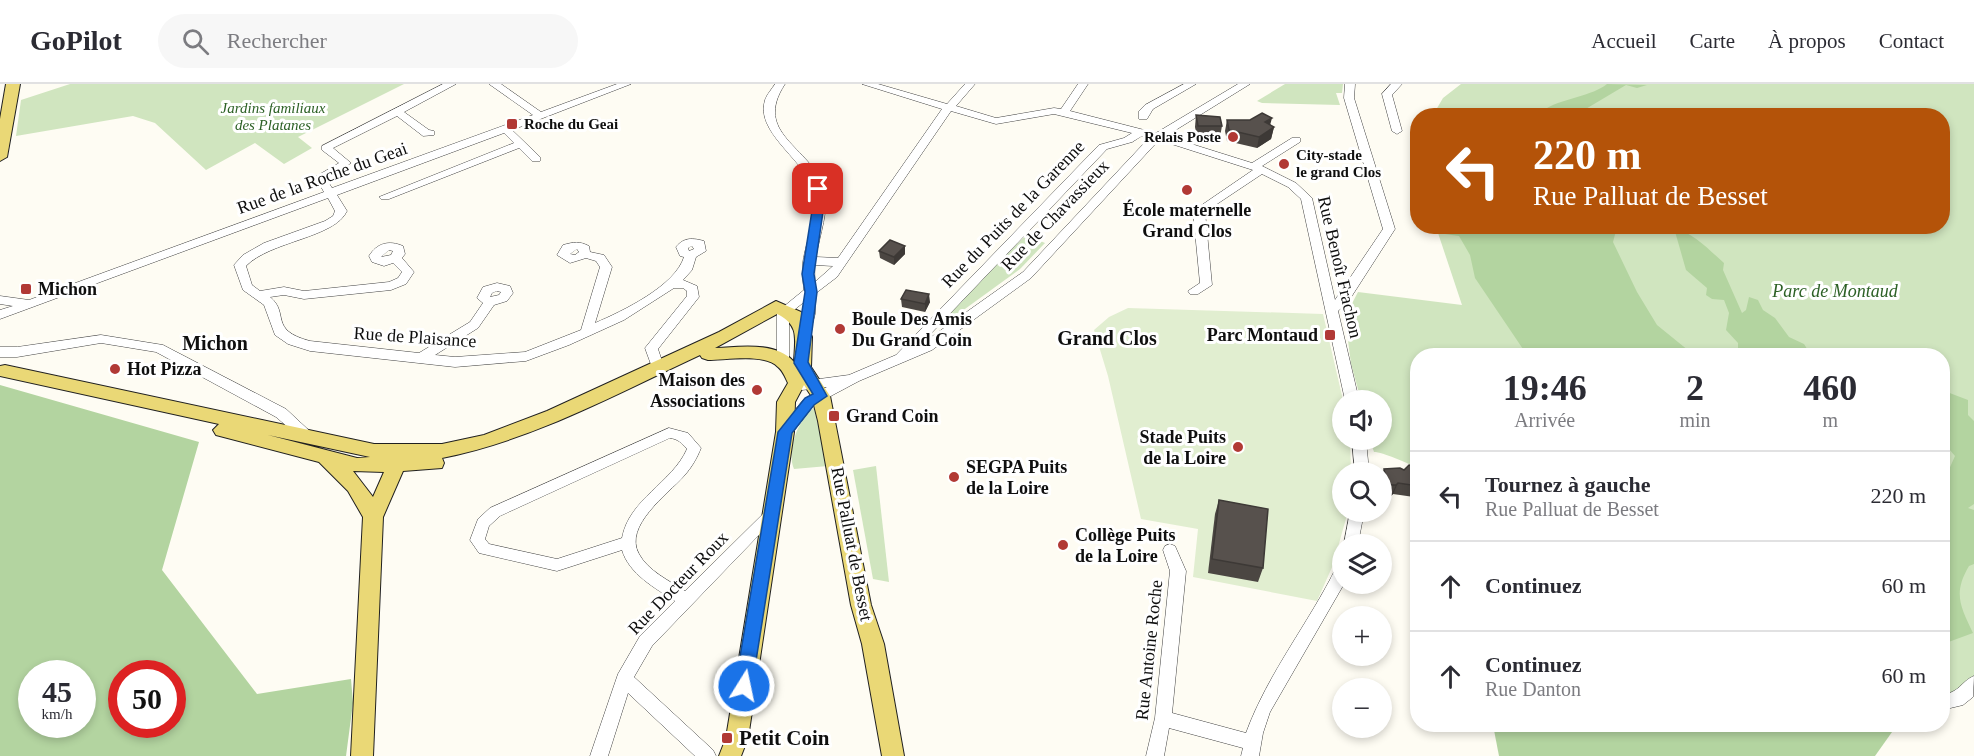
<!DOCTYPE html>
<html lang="fr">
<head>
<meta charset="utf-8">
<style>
	:root { --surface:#fff; --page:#f7f7f7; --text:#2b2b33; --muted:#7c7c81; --line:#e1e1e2 }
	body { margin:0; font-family:Georgia,serif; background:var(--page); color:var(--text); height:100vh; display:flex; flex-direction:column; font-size:22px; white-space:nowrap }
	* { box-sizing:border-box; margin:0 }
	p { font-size:20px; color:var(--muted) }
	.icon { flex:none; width:33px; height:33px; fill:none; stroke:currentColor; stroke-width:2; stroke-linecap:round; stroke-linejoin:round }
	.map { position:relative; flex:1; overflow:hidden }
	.details { position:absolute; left:1410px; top:264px; width:540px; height:384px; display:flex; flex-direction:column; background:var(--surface); border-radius:24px; box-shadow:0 3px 9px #0003 }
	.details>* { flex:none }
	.guide { position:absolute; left:1410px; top:24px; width:540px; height:126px; border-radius:24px; box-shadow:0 3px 9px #0003; background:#b45309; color:#fff; overflow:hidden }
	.fabs { position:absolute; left:1332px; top:306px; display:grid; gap:12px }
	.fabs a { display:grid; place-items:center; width:60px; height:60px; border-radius:50%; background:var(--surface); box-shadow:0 3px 9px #0003; font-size:30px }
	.speed { position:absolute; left:18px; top:576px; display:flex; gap:12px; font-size:30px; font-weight:700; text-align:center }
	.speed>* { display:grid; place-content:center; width:78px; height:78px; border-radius:50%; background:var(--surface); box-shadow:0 3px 9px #0003; line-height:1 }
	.speed small { font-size:15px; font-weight:400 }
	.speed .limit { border:9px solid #d22; background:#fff; color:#111 }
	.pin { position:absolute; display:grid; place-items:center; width:51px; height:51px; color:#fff; margin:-26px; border-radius:12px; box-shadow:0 3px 9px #0006 }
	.me { position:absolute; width:66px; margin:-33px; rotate:10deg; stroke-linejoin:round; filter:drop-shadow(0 0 4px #0008) }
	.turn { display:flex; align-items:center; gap:21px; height:126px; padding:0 24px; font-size:27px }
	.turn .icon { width:78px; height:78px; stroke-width:2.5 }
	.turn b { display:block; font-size:42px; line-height:51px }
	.eta { display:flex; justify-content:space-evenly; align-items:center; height:102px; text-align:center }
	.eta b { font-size:36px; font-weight:700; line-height:42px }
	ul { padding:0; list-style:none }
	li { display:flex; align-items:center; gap:18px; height:90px; padding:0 24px; border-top:2px solid var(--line) }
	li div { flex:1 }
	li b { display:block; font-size:22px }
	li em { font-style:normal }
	header { display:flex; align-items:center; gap:36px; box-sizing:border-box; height:84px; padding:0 30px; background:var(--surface); border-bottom:2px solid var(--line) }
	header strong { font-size:28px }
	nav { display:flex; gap:33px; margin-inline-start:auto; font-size:21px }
	.search { width:420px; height:54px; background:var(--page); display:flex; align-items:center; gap:15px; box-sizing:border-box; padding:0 21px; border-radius:33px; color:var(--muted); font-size:22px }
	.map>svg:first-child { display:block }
</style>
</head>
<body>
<header>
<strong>GoPilot</strong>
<div class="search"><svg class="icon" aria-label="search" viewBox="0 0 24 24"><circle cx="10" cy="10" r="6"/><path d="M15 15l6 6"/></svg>Rechercher</div>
<nav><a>Accueil</a><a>Carte</a><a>À propos</a><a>Contact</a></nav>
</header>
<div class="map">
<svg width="1974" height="672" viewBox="0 0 1974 672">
	<rect width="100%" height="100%" fill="#fefcf3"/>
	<g fill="#d0e5bf">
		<path d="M70,0H404L298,53L312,64L284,80L255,59L206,86L155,39L133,32L16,52L21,16Z"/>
		<path d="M1285,0H1343L1342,9H1336L1340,21L1262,19L1257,17Z"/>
		<path d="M1461,0H1974V591L1964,605L1943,614L1942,272H1418L1417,383C1406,379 1383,368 1374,368L1370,356H1382V316H1361L1351,280L1345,233L1358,208L1462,221L1436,143L1942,142V32L1433,31L1443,14Z"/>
		<path d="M1026,151L1045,159L1020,185L947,238L943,236Z"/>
		<path d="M814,324L828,382L794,385C786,367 798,335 814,324Z"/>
		<path d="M876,382L889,498L873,495L853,386Z"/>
	</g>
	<g fill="#b3d4a0" fill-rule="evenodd">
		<path d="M1607,0L1647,1L1637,4L1626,1L1584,26L1589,31H1559L1547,24C1565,14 1592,12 1607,0Z"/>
		<path d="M1436,143H1617L1613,158L1637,208L1657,241L1694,271H1527L1475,194L1470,171L1459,152L1438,149Z"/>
		<path d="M1674,144C1694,149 1709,166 1724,179L1723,186L1742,229L1746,226L1749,213L1758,216L1763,226L1775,234L1789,253L1804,260L1811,271H1738V259L1726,246L1729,229L1724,216L1712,215L1706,211L1707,204L1686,186Z"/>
		<path d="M0,301L199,358L162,486L257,610L351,595L353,619L346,672H0ZM32,590H82V640H32ZM122,590H172V640H122Z"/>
		<path d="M1947,308L1968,316V331L1974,337V420L1968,424L1974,426V480L1969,482C1953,509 1960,522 1973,549L1943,560V399L1955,372L1943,358V315Z"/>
		<path d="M1493,641V640L1897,641L1875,672H1499Z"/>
	</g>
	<path fill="#e1eed0" d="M1128,224L1323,230L1343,316L1342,356H1350L1351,388H1342V428H1347V431L1333,481L1317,517L1193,493L1198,445L1141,435L1108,292L1094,246L1109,233Z"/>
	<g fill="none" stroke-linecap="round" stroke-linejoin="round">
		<g stroke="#424242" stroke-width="1">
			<g id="minor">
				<path d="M443,0H456L404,28L429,46L434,47V51L423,52L397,32L333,64L351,79L326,94L332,104L533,31L489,0H501L541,28L617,0H631L512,46L540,73V77H532L519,64L389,115H381L379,113L514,59L504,49L337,111L347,127C335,154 270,157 246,182L252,201L260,207L284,203L304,207L389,198L398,194L402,188L393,179L384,182L372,178L369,172C377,159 389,156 403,162L405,170L402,174L414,188L406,200L391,206L304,215L284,211L270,213C290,229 268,246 310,257L419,269L470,238L483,219L477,214L483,203L497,199L510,202L513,209L507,217L494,221L478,244L435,271L455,273L525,268L581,246L600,183L596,177L586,174L570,179L557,171L563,161C574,158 579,157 589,162L590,168L604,171L612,183L595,239C623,227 675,202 684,173L680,172L676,163C684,153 693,154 704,157L706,167L696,173L692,186L683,196L697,202L699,213L658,265L664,283L663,286H653L645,264L687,212V207L683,204H674L624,236L569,261L526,277L455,283L310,267L288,260L275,251L264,221L243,206L234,181L243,171L264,159L325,137L333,132L335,127L328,114L0,235V226L13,222L0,220V212L29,216L324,108L315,93L339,79L322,66V62ZM692,162L694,165L689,167L688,164ZM577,165L579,168L575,171L570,170ZM389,166L393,167L391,171L381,173ZM497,207L501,208L499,211L490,213L492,209Z"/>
				<path d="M775,0H785C752,50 810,62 824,104C830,125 819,152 816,173L838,174L942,25L862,0H878L947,20L965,0H975L956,22L996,34L1054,24L1061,25L1078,0H1088L1070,27L1156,49L1238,0H1250L1166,52L1252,79L1292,54H1300V58L1262,82L1296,99L1312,114L1335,216L1383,145L1344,14L1345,0H1355L1354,14L1395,145L1348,218L1338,227L1359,316H1345L1301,115L1288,103L1262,90L1205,128L1212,201L1198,210H1190L1188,207L1200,199L1193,127L1253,86L1159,56L1031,194L932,266L859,297L814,321L790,352H780L778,348L780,344L804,315L827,303L802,306L795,301L797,298L849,291L896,271L1099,61L1124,54L1132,49L1054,30L996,40L951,27L837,193L816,209L815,230L808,256H800L798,253L804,218L789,230V276L783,281L777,276V228L804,206C803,197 802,188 803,178C806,156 821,124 812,102C801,74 755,47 765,16C767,10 772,5 775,0ZM1142,52L1149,54L1023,188L920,261L1107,65L1132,58ZM815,181L833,182L815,198Z"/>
				<path d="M1184,0H1196L1153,25L1147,35H1139V27L1145,21Z"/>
				<path d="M1391,0H1402L1392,11L1402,47L1397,50L1392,47L1382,10Z"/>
				<path d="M101,251L163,261L286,325L315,352L313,356H303L276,333L156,268L101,259L17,273H0V263H17Z"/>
				<path d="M669,344L688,349L701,364C697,374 692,383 684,392C668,410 623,442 639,470C648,487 670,497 685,507L768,425L773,423L778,425L780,429L652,562L634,593L713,666L716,672H695L628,609L608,672H590L618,590L640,552L675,517C655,504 629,490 622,466L557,487L479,469L470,456L478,435L490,424ZM670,354C678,355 682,359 687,365C672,399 629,415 622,454L557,475L489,460L485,455L489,442L500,432Z"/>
				<path d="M1352,356H1366L1369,388H1355Z"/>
				<path d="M1350,428H1364L1358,460H1344Z"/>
				<path d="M1170,460L1175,462L1186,487L1172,629L1246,649C1268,589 1309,539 1337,482L1342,481L1344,500L1270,628L1263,649L1259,672H1241L1243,664L1169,644L1164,672H1146L1155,634L1170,487L1163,466L1165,462Z"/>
				<path d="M1974,592L1973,613L1963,621L1942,626V610C1959,610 1961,597 1974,592Z"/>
			</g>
		</g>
		<g stroke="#202020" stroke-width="2">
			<g id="major">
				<path d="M6,0H20L7,73L0,77V35Z"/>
				<path d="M776,217L801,228L803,232L812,253L811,283L830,312L871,521L884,560L904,672H882L862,560L851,521L818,337L812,313L804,301L795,318L794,348L748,654L741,672H719L726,654L776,348L777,318L788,299C785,293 783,287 778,283C765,269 726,276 708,276L702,274L700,271C616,310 533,356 442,374L444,379L442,384L403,387L383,433L373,672H351L363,433L348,407L319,378L216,351L213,346L219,340L0,292V282L5,281L374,360H442L484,351L547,327L719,248ZM777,230C800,241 795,255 794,278C777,257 739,263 715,264ZM268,351L370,373L357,374ZM353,387L384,388L373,413Z"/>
			</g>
		</g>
		<use href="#minor" fill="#fff" fill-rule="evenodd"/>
		<use href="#major" fill="#ead876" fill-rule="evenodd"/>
	</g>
	<g fill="#4b4642">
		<path d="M1196,31L1222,42L1220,53H1197L1195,43Z"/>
		<path d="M1227,36L1270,41L1274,43L1271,55L1257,64L1227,57L1225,47Z"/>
		<path d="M905,162V170L894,181L880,174L879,167Z"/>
		<path d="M901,215L930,218L925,228L902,223Z"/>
		<path d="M1418,384V420L1415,419L1414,413L1393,410L1391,412H1382V390L1384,385L1404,386Z"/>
		<path d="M1219,416L1263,484L1258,498L1208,489L1215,430Z"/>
	</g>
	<g fill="#3d3936">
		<path d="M1272,34L1269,45L1265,38Z"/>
		<path d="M1274,43L1271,55L1257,64L1259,53Z"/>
		<path d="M905,162V170L894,181V173Z"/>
		<path d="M929,210L930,218L925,228V220Z"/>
		<path d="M1398,399L1393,410L1391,412L1396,401Z"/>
	</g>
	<g fill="#57514d" stroke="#3d3936" stroke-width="1.5">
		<path d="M1262,29L1272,34L1265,38L1274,43L1259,53L1229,46L1227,36H1250Z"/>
		<path d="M1196,31L1220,33L1222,42H1198Z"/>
		<path d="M890,156L905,162L894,173L879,167Z"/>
		<path d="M906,206L929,210L925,220L901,215Z"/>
		<path d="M1409,381L1418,384V402L1398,399L1396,401H1387L1384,385L1400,384L1404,386Z"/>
		<path d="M1219,416L1268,425L1263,484L1212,475Z"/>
	</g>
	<path fill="#1a73e8" stroke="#114b97" stroke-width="1.5" d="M818,101L824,105L825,114L814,190L817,208L808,278L827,312L814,321L792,349L752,602L749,607L744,610L738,607L735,602L778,348L805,314L813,310L794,279L805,208L802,190L814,114L813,105Z"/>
	<g fill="#b13935" stroke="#fff" stroke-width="2">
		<rect x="506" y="34" width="12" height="12" rx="3"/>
		<circle cx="1233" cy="53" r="6"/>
		<circle cx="1284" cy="80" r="6"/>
		<circle cx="1187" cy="106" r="6"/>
		<rect x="20" y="199" width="12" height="12" rx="3"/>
		<circle cx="840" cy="245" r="6"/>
		<rect x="1324" y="245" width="12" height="12" rx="3"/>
		<circle cx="115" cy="285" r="6"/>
		<circle cx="757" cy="306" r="6"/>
		<rect x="828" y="326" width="12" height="12" rx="3"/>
		<circle cx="1238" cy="363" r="6"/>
		<circle cx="954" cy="393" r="6"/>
		<circle cx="1063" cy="461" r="6"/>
		<rect x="721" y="648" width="12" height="12" rx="3"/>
	</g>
	<g text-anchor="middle" stroke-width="6" stroke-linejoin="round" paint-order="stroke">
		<g font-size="15" font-style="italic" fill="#2d6126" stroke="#fff">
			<text x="273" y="29">Jardins familiaux<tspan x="273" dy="17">des Platanes</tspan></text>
		</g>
		<g font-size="15" font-weight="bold" fill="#0f0f0f" stroke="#fff" text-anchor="start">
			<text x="524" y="45">Roche du Geai</text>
			<text x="1221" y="58" text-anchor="end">Relais Poste</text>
			<text x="1296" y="76">City-stade<tspan x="1296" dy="17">le grand Clos</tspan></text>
		</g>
		<g font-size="18" fill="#0f0f0f" stroke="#fff">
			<text transform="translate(322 94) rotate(-20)" y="6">Rue de la Roche du Geai</text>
			<text transform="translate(1013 130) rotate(-46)" y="6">Rue du Puits de la Garenne</text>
			<text transform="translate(1055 131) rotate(-46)" y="6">Rue de Chavassieux</text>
			<text transform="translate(1340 183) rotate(77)" y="6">Rue Benoît Frachon</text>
			<text transform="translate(415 253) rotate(4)" y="6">Rue de Plaisance</text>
			<text transform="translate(852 460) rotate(79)" y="6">Rue Palluat de Besset</text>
			<text transform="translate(678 499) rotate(-46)" y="6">Rue Docteur Roux</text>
			<text transform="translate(1149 566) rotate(-84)" y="6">Rue Antoine Roche</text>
		</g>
		<g font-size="18" font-weight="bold" fill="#0f0f0f" stroke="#fff" text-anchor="start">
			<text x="1187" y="132" text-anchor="middle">École maternelle<tspan x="1187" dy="21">Grand Clos</tspan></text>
			<text x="38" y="211">Michon</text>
			<text x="852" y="241">Boule Des Amis<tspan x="852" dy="21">Du Grand Coin</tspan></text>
			<text x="1318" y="257" text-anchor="end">Parc Montaud</text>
			<text x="127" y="291">Hot Pizza</text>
			<text x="745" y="302" text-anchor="end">Maison des<tspan x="745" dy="21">Associations</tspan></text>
			<text x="846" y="338">Grand Coin</text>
			<text x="1226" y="359" text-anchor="end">Stade Puits<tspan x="1226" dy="21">de la Loire</tspan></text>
			<text x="966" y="389">SEGPA Puits<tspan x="966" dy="21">de la Loire</tspan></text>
			<text x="1075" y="457">Collège Puits<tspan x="1075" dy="21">de la Loire</tspan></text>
		</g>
		<g font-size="18" font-style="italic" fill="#2d6126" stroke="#fff">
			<text x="1835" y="213">Parc de Montaud</text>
		</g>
		<g font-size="20" font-weight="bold" fill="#0f0f0f" stroke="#fff">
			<text x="1107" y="261">Grand Clos</text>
			<text x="215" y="266">Michon</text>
		</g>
		<g font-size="21" font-weight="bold" fill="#0f0f0f" stroke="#fff" text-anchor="start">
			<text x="739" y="661">Petit Coin</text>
		</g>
	</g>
</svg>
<div class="fabs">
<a><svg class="icon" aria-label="sound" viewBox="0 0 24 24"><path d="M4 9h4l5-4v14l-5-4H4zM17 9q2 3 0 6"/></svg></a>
<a><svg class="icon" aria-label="search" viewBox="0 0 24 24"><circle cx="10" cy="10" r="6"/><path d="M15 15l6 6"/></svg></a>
<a><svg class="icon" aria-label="layers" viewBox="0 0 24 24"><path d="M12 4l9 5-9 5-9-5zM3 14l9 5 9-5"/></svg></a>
<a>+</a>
<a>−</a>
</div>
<div class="speed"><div>45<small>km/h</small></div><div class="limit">50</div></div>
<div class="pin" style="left:818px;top:105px;background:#d93025"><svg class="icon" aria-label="arrive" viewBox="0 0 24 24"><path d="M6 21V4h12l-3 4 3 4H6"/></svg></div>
<svg class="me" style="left:744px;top:602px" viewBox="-20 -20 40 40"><circle r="17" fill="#1a73e8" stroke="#fff" stroke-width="3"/><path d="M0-11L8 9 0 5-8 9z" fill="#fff"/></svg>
<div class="guide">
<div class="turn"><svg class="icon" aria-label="left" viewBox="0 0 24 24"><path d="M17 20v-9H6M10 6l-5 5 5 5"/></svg><div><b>220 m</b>Rue Palluat de Besset</div></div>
</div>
<section class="details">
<div class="eta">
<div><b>19:46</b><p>Arrivée</p></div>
<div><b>2</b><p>min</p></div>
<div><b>460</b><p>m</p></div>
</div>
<ul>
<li><svg class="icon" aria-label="left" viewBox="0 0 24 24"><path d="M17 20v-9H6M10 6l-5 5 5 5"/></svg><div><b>Tournez à gauche</b><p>Rue Palluat de Besset</p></div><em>220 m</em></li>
<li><svg class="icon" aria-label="ahead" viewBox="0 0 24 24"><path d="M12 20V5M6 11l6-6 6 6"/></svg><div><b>Continuez</b></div><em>60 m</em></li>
<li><svg class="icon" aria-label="ahead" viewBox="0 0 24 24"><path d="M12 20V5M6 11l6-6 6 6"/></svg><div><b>Continuez</b><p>Rue Danton</p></div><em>60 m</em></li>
</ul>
</section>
</div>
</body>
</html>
